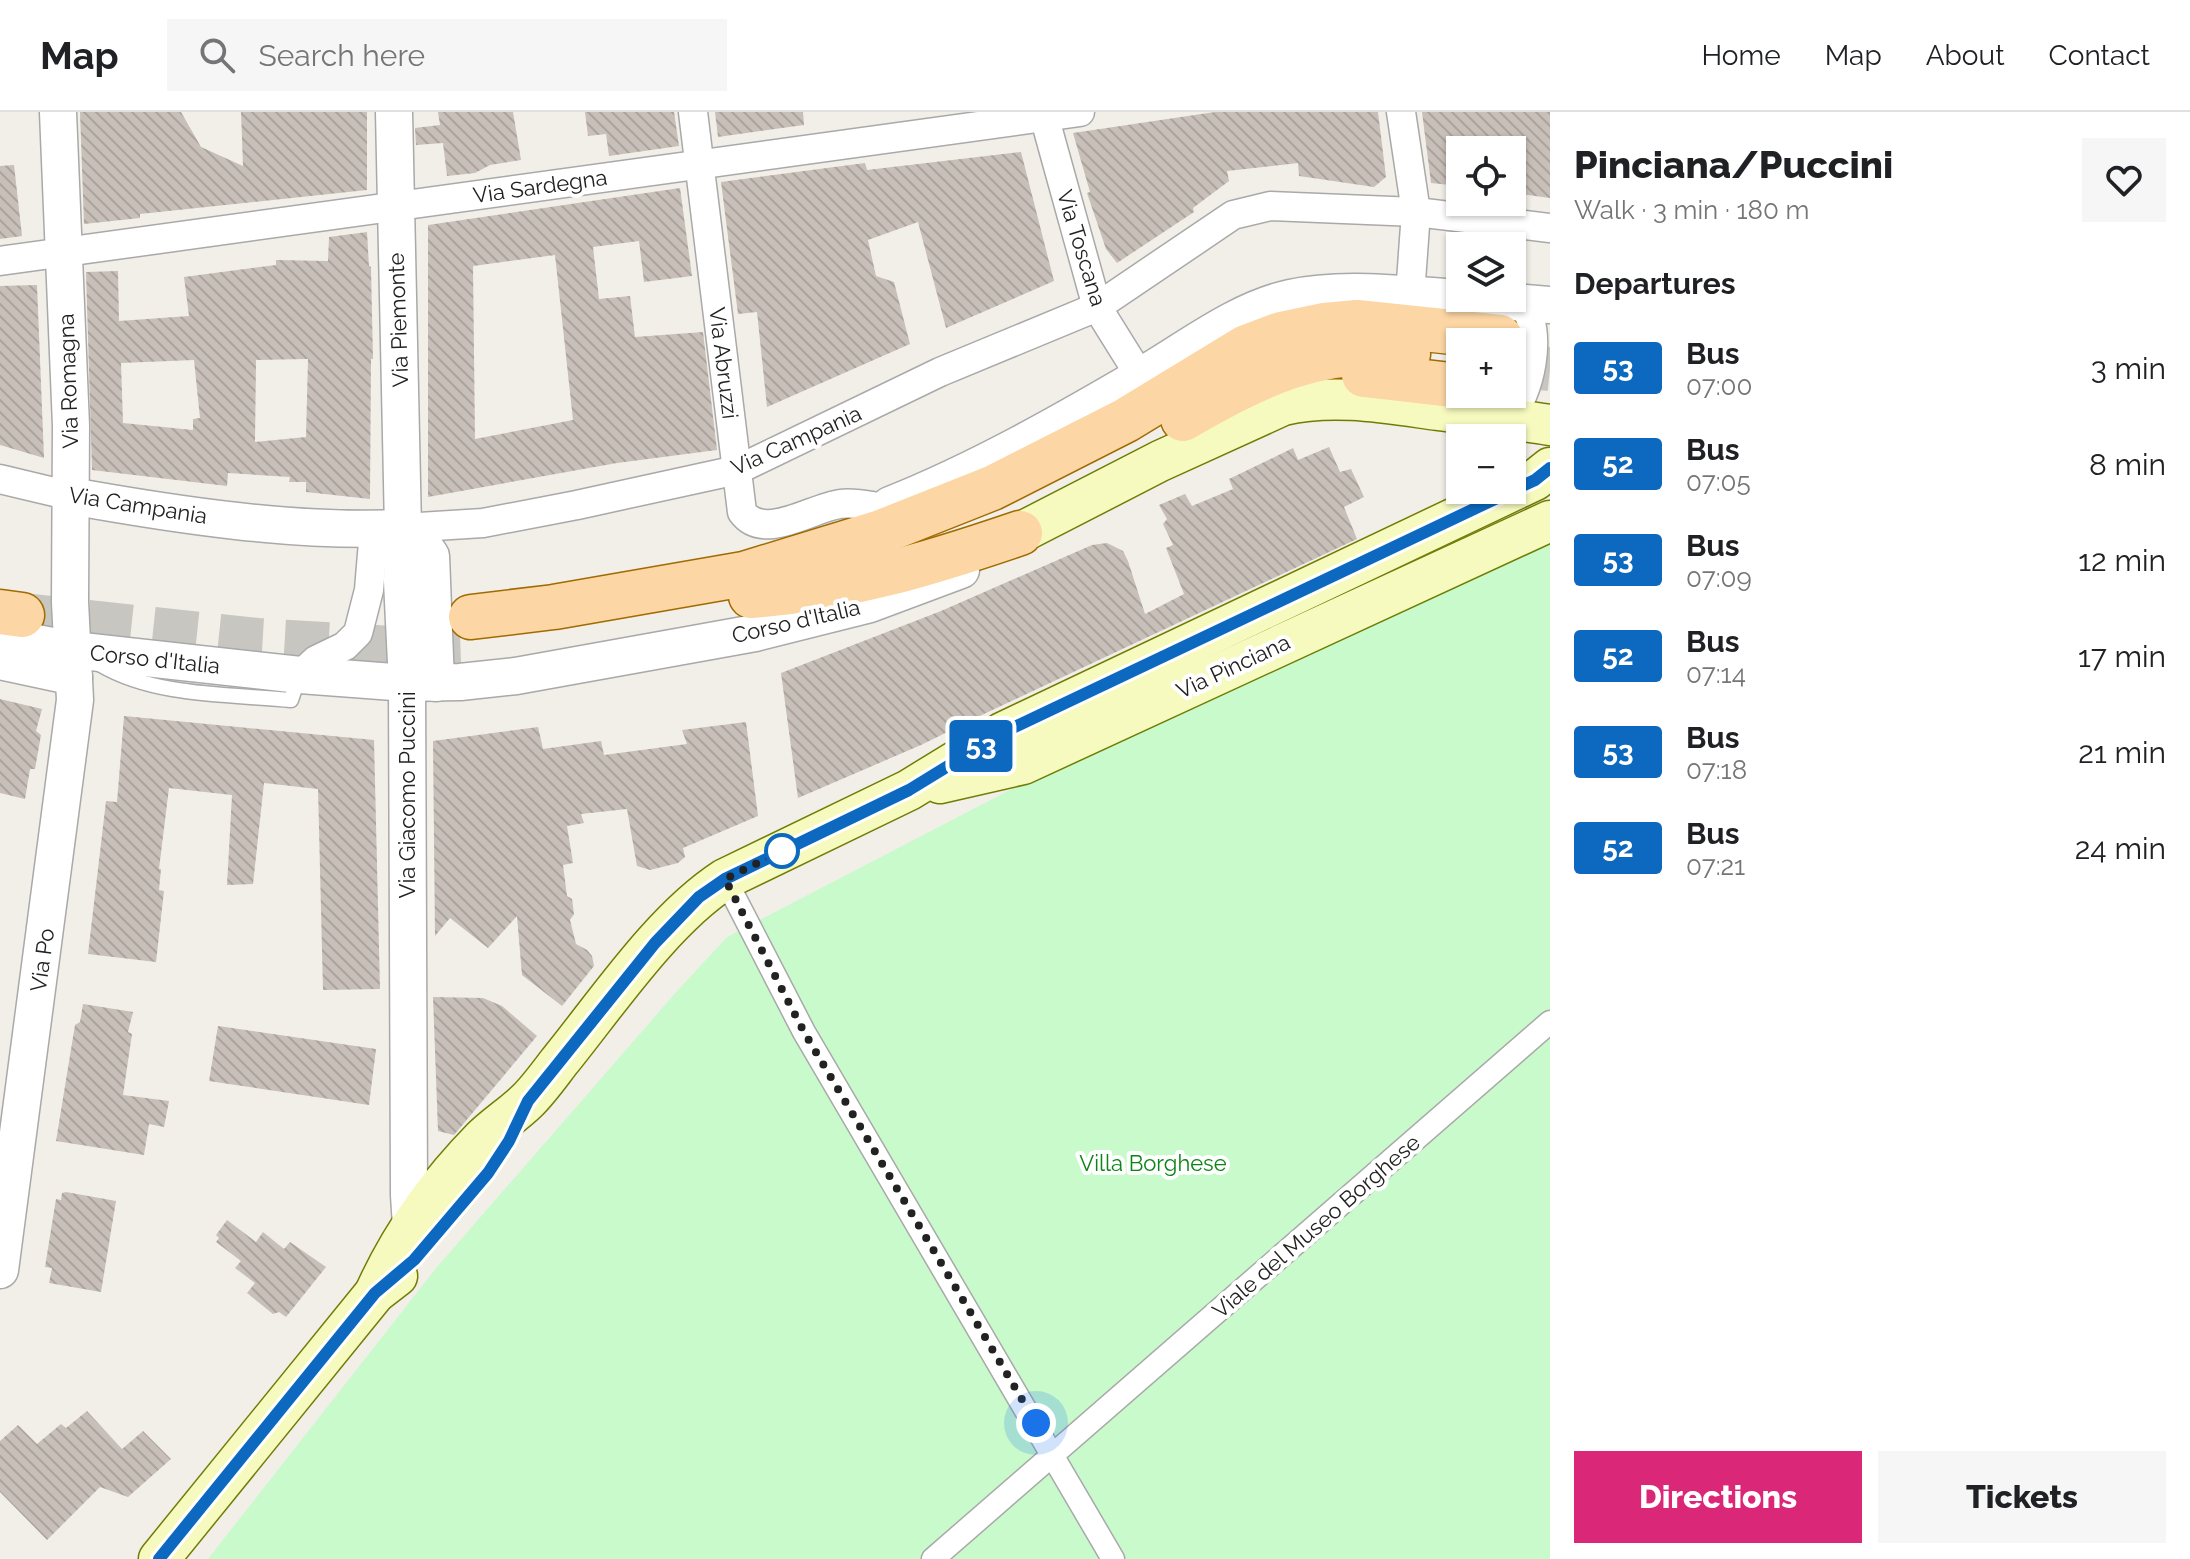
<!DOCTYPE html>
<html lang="en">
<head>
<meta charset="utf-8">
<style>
	body { margin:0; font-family:Raleway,sans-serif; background:#f6f6f6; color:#202124; height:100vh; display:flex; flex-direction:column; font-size:30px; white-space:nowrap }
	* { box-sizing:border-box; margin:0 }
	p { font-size:26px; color:#757577 }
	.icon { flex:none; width:44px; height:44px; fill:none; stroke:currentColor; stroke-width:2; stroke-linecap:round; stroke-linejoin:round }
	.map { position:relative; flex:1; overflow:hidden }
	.side { display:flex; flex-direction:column; background:#fff; width:640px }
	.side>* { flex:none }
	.badge { padding:0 16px; border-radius:6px; font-size:28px; line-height:52px }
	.tools { position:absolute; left:1446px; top:24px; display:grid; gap:16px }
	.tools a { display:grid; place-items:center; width:80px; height:80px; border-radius:0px; background:#fff; box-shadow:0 2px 6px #0004; font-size:40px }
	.you { position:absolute; width:40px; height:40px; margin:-20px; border:6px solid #fff; border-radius:50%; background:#1a73e8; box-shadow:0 0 0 12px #1a73e833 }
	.map>.badge { position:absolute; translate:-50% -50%; box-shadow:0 0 0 4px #fff }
	h2 { padding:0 24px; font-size:30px; line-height:72px }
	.round { display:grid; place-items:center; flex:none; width:84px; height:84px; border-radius:0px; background:#f6f6f6 }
	.overview { display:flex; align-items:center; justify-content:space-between; height:136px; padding:0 24px }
	h1 { font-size:38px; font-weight:800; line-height:60px }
	.primary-button { display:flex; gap:16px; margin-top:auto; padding:16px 24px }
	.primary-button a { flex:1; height:92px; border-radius:0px; background:#db2777; color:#fff; font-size:32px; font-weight:800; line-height:92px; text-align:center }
	.primary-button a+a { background:#f6f6f6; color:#202124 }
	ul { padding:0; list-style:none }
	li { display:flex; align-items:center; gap:24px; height:96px; padding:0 24px }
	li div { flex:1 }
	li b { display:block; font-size:30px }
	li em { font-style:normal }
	li .badge { min-width:88px; font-weight:700; text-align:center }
	header { display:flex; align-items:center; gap:48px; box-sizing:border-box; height:112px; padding:0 40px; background:#fff; border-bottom:2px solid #e0e0e0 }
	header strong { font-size:38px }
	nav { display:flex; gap:44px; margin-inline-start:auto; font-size:28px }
	.search { width:560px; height:72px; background:#f6f6f6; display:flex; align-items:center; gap:20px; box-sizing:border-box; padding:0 28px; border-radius:0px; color:#757577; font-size:30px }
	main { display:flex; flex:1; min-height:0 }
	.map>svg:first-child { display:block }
	.park { fill:#c8facc }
	.building { fill:url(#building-back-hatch); fill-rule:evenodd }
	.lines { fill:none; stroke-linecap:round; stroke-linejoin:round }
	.primary-tunnel { stroke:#c8c6c1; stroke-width:44; stroke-dasharray:44 22; stroke-linecap:butt }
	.service-casing { stroke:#a9a9a9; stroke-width:17 }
	.pedestrian-casing { stroke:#a9a9a9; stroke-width:25 }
	.minor-casing { stroke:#a9a9a9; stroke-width:31 }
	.tertiary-casing { stroke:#a9a9a9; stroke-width:39 }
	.secondary-casing { stroke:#707d05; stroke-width:43 }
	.primary-casing { stroke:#a06b00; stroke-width:47 }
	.service { stroke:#fff; stroke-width:14 }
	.pedestrian { stroke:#fff; stroke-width:22 }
	.minor { stroke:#fff; stroke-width:28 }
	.tertiary { stroke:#fff; stroke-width:36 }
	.secondary { stroke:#f7fabf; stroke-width:40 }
	.primary { stroke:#fcd6a4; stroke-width:44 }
	.line-casing { stroke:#fff; stroke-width:18 }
	.line { stroke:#0c69bf; stroke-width:12 }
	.walk { stroke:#222; stroke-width:8; stroke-dasharray:0 14.4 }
	.stop-dot { fill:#fff; stroke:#0c69bf; stroke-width:4 }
	.labels { text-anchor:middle; stroke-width:8; stroke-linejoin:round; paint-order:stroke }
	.street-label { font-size:22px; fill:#222; stroke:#fff }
	.park-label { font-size:22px; fill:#0c8416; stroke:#fff }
</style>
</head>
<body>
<header>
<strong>Map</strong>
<div class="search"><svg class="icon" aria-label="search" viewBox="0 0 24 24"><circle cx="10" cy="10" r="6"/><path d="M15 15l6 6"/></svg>Search here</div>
<nav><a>Home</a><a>Map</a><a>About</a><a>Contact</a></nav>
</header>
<main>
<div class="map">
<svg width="1550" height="1447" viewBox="0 0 1550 1447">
	<defs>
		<pattern id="building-back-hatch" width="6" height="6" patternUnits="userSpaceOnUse" patternTransform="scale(2)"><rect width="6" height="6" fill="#c7bfb8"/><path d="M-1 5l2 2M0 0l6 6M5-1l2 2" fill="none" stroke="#aba49e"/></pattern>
	</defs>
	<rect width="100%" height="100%" fill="#f2efe9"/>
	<path class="park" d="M 1550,417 L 1550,1447 L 208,1447 L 437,1155 L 678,878 L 727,825 L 1389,481 Z"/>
	<g class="building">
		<path d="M 80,0 L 181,0 L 201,35 L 243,54 L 241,0 L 367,0 L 367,78 L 140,102 L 140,106 L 84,112 Z"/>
		<path d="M 438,0 L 513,0 L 521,48 L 490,53 L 475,61 L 447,64 L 443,31 L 416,33 L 415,16 L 440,13 Z"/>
		<path d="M 585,0 L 674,0 L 679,34 L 609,44 L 606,22 L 588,24 Z"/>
		<path d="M 715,0 L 803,0 L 804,13 L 718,25 Z"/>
		<path d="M 1215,0 L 1378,0 L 1386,65 L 1374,75 L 1299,64 L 1298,51 L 1227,59 L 1229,69 L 1193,96 L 1194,100 L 1117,151 L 1106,137 L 1087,81 L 1090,80 L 1073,21 Z"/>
		<path d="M 1422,0 L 1550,0 L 1550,86 L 1512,81 L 1512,38 L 1460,38 L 1460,74 L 1431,71 Z"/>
		<path d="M 1021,40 L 1054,169 L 946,216 L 918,110 L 868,128 L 876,164 L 894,170 L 910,232 L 767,295 L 757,200 L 738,202 L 721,70 L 865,51 L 867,58 Z"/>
		<path d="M 14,53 L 22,124 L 0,127 L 0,54 Z"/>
		<path d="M 680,76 L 692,164 L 644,170 L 639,129 L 593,135 L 599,187 L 630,184 L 635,225 L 703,220 L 717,338 L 617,351 L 428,385 L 428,113 ZM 555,143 L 573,308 L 475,327 L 473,154 Z"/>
		<path d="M 367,120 L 369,154 L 371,155 L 373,247 L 371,247 L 370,387 L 306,380 L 306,370 L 289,370 L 290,365 L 228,361 L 227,374 L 92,358 L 86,160 L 118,159 L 119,209 L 189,204 L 184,165 L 276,153 L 276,148 L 328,149 L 329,125 ZM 308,247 L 306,325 L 255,330 L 256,248 ZM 194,248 L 200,306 L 193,307 L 193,318 L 123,311 L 121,251 Z"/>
		<path d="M 37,173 L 44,346 L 0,333 L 0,174 Z"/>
		<path d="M 1329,335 L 1340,360 L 1351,357 L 1364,385 L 1344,395 L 1357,427 L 986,601 L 921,633 L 798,686 L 781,561 L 941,499 L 1092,433 L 1107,431 L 1123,439 L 1128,449 L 1145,502 L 1184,482 L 1166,436 L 1173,433 L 1163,412 L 1167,407 L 1159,393 L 1185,382 L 1192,394 L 1233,377 L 1229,367 L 1293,336 L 1298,348 Z"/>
		<path d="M 0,587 L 42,597 L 36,619 L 41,623 L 35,657 L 30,657 L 25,687 L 0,681 Z"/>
		<path d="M 124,604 L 374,628 L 380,877 L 323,878 L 318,677 L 264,671 L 253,772 L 227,773 L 232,683 L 169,676 L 159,757 L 161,757 L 159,778 L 164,779 L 156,850 L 88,842 L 106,689 L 117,690 Z"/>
		<path d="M 746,610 L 758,704 L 683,736 L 685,745 L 678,751 L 650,758 L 637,754 L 627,697 L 581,702 L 584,711 L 567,714 L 573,751 L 563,753 L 567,784 L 572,787 L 574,802 L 570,808 L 576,832 L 587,838 L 592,844 L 594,854 L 562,894 L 522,863 L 517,804 L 488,836 L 450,806 L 435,824 L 433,629 L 538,615 L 543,637 L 601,629 L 604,643 L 687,632 L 682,618 Z"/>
		<path d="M 433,885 L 483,886 L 502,894 L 537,924 L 454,1023 L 438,1019 Z"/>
		<path d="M 83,892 L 133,900 L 128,920 L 132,922 L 123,983 L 169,989 L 164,1015 L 149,1012 L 144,1043 L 56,1029 L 75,913 L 80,910 Z"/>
		<path d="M 218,914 L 376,937 L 369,993 L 209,969 Z"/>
		<path d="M 66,1080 L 116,1089 L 101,1180 L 49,1171 L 52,1156 L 45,1155 L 56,1087 L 61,1088 L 62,1081 Z"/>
		<path d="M 227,1108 L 256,1130 L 263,1120 L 284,1137 L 290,1130 L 326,1155 L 286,1205 L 279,1200 L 273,1202 L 247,1181 L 255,1171 L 235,1156 L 241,1149 L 216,1130 L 219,1126 L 216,1123 Z"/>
		<path d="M 87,1299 L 122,1337 L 143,1319 L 171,1347 L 128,1385 L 100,1375 L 47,1428 L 0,1380 L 0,1329 L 18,1313 L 37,1332 L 61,1312 L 66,1316 Z"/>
	</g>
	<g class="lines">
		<g class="primary-tunnel">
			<path d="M 1512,253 L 1550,257"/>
			<path d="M 22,503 L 257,528 L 392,536 L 473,533"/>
		</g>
		<g class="service-casing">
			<path id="service" d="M 101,553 C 156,585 229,582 291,588 L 299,565"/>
		</g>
		<g class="pedestrian-casing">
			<g id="pedestrian">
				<path d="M 725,767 L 804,920 L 1113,1447"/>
				<path d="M 933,1447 L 1550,910"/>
			</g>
		</g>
		<g class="minor-casing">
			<g id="minor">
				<path d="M 693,0 L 742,400 C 764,430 811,396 840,392 C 855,390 870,394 884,396"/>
				<path d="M 1043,0 L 1097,195 L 1140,264"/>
				<path d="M 1401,0 L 1416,100 L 1410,183"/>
				<path d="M 0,149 L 1080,0"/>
				<path d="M 1508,307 C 1531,281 1543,221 1523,190"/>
				<path d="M 0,367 L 71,384"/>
				<path d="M 403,416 L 483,411 L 577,393 L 737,358 L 940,260 L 1097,195 L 1233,103 L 1270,94 L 1416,100 L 1550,116"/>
				<path d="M 300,563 L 316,548 L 345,534 L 358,521 L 369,478 L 374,418"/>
			</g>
		</g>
		<g class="tertiary-casing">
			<g id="tertiary">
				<path d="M 394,0 L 403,416 L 402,469 L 407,571 L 409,1083 L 412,1130"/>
				<path d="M 1462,186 L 1550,193"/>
				<path d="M 71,384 C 177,403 296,421 403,416"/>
				<path d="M 890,393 C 978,358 1062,310 1144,262 C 1190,235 1237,198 1290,186 C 1344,174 1405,183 1460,186"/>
				<path d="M 403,416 L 419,427 L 431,444 L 436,571"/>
				<path d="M 0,524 L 73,538 L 300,563 L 407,571 L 460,570 L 516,564 L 755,521 L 870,492 L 961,458"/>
				<path d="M 0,549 L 74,565"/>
				<path d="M 0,1158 L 75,588 L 70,490 L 71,314 L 58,0"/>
			</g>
		</g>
		<g class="secondary-casing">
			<g id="secondary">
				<path d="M 1020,421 L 1160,349 L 1283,293 C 1334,281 1387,291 1438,298 C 1476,303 1513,307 1550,313"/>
				<path d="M 940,671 L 1023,652 L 1550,409"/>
				<path d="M 375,1181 C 400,1125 438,1072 482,1027 C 496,1013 514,1002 528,988 C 539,977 549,963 559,950 C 607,891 662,808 725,767 L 909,678 L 1002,621 L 1535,368 L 1550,356"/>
				<path d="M 159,1447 L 375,1181 L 397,1164"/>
			</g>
		</g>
		<g class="primary-casing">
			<g id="primary">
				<path d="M 1364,263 L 1460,274"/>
				<path d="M 1183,307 C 1258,264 1318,233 1408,242"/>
				<path d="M 751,484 C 848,477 929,452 1020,421"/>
				<path d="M 0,500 L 22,503"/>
				<path d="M 471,505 L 554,495 L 744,462 L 881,420 L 992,376 L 1126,308 L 1246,235 L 1281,222 L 1324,213 L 1357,210 L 1500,225"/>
			</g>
		</g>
		<use href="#service" class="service"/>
		<use href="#pedestrian" class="pedestrian"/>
		<use href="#minor" class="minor"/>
		<use href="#tertiary" class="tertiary"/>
		<use href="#secondary" class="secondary"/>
		<use href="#primary" class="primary"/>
	</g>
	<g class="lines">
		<g class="line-casing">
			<path id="line" d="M 159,1447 L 375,1181 L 414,1148 L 488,1061 L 509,1029 L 528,989 L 655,831 L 699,785 L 725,767 L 909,678 L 1002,621 L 1535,368 L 1550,356"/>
		</g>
		<use href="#line" class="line"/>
		<path class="walk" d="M 782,739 L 725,767 L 804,920 L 1036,1311"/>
	</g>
	<circle class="stop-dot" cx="782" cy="739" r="16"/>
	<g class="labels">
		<g class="street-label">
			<text transform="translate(540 74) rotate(-8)" y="8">Via Sardegna</text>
			<text transform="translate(1082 136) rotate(73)" y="8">Via Toscana</text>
			<text transform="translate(398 208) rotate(-92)" y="8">Via Piemonte</text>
			<text transform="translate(724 251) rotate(83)" y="8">Via Abruzzi</text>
			<text transform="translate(68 269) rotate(-92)" y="8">Via Romagna</text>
			<text transform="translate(796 328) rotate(-24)" y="8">Via Campania</text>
			<text transform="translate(138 393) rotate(9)" y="8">Via Campania</text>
			<text transform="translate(796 509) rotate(-13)" y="8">Corso d'Italia</text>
			<text transform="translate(155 547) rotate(6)" y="8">Corso d'Italia</text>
			<text transform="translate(1233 554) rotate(-25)" y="8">Via Pinciana</text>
			<text transform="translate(407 683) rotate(-90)" y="8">Via Giacomo Puccini</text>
			<text transform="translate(42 848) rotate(-82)" y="8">Via Po</text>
			<text transform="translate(1316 1114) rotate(-41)" y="8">Viale del Museo Borghese</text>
		</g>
		<g class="park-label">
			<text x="1153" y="1059">Villa Borghese</text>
		</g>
	</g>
</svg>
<div class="tools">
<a><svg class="icon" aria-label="locate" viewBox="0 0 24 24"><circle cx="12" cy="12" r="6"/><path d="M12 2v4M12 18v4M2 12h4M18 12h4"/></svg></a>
<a><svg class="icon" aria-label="layers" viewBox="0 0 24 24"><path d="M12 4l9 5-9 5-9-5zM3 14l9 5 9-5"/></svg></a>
<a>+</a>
<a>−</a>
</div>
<div class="you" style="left:1036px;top:1311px"></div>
<b class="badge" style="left:981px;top:634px;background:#0c69bf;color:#fff">53</b>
</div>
<section class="side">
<div class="overview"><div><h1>Pinciana/Puccini</h1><p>Walk · 3 min · 180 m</p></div><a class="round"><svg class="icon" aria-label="heart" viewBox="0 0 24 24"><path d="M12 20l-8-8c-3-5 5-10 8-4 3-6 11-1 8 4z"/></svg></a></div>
<h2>Departures</h2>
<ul>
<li><span class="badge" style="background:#0c69bf;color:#fff">53</span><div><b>Bus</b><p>07:00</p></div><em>3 min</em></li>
<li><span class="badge" style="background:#0c69bf;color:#fff">52</span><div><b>Bus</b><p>07:05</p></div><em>8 min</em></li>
<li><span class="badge" style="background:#0c69bf;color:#fff">53</span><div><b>Bus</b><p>07:09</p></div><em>12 min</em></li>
<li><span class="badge" style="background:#0c69bf;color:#fff">52</span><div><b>Bus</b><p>07:14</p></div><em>17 min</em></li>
<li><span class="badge" style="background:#0c69bf;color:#fff">53</span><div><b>Bus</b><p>07:18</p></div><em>21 min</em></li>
<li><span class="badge" style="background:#0c69bf;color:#fff">52</span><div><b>Bus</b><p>07:21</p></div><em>24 min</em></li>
</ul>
<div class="primary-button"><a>Directions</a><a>Tickets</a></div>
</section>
</main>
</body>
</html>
